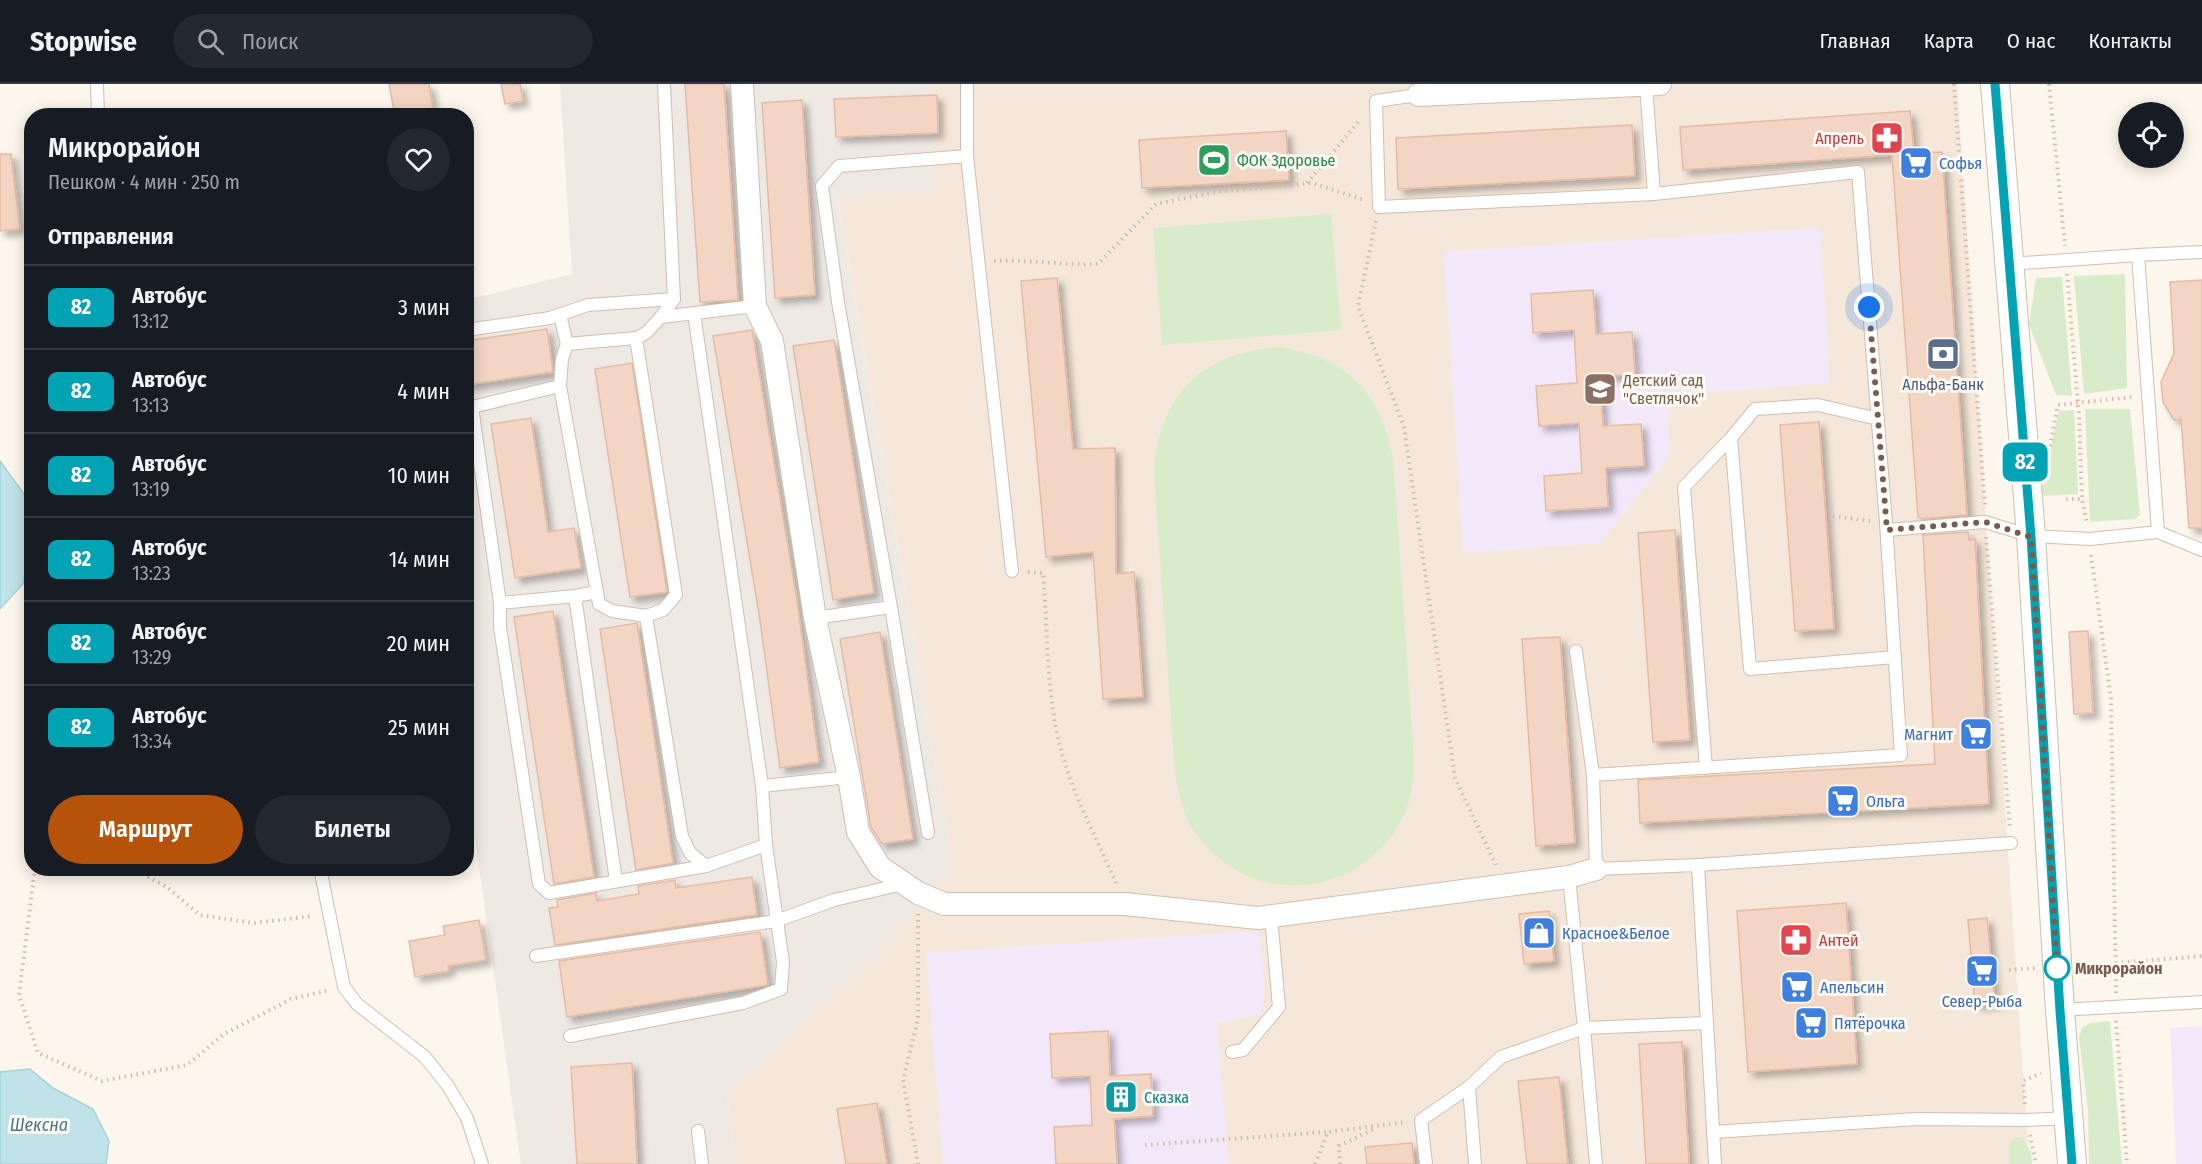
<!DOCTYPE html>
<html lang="ru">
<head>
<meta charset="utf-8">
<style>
	body { margin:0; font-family:"Fira Sans Condensed",sans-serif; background:#242831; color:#f1f3f6; height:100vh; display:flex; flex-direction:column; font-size:22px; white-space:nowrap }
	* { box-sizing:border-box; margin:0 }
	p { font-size:20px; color:#9ea1a6 }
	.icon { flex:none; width:33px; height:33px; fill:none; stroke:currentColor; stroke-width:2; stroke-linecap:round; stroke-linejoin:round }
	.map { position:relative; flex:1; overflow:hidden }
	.sheet { position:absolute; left:24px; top:24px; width:450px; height:768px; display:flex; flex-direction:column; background:#171b24; border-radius:24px; box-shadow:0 3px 15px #0003 }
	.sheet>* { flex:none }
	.badge { padding:0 12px; border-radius:9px; font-size:21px; line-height:39px }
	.controls { position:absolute; left:2118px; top:18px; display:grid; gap:12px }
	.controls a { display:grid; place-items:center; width:66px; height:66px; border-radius:50%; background:#171b24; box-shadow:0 3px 15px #0003; font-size:30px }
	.you { position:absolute; width:30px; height:30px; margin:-15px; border:4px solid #fff; border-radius:50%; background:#1a73e8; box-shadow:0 0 0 9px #1a73e833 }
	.map>.badge { position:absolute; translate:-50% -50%; box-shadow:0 0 0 3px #fff }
	h2 { padding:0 24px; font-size:22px; line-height:54px }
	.round { display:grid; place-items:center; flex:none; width:63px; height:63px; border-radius:32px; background:#242831 }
	.headline { display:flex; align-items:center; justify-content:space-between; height:102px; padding:0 24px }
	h1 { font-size:28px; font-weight:600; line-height:45px }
	.action { display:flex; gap:12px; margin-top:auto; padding:12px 24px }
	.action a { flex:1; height:69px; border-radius:36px; background:#b45309; color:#fff; font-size:24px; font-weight:600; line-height:69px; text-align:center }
	.action a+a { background:#242831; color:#f1f3f6 }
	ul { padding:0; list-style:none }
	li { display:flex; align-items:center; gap:18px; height:84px; padding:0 24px; border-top:2px solid #363941 }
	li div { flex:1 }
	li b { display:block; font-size:22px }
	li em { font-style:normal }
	li .badge { min-width:66px; font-weight:700; text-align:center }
	header { display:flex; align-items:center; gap:36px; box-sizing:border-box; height:84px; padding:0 30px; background:#171b24; border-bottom:2px solid #363941 }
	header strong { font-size:28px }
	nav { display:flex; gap:33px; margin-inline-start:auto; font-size:21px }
	.search { width:420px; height:54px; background:#242831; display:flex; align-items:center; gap:15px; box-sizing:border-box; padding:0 21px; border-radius:33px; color:#9ea1a6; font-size:22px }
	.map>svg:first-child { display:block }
	.residential { fill:#f5e8da }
	.industrial { fill:#efe9e4 }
	.education { fill:#f3e8fa }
	.green { fill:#d8ecc9 }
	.water { fill:#bfe3e8; stroke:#a5d3da; stroke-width:1.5 }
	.building { fill:#f3d5c3; stroke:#e6bba3; stroke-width:1.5; filter:url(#shadow) }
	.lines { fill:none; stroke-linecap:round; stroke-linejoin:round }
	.service-casing { stroke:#d1beb0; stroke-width:14 }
	.minor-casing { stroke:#d1beb0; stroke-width:24 }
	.tertiary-casing { stroke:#d1beb0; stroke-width:30 }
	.path { stroke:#d9b8a5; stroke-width:4; stroke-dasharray:1.5 4.5; stroke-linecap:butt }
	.service { stroke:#fff; stroke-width:12 }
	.minor { stroke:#fff; stroke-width:22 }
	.tertiary { stroke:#fff; stroke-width:28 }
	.line-casing { stroke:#fff; stroke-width:14 }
	.line { stroke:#00a3b4; stroke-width:9 }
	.walk { stroke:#7a5c4d; stroke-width:6; stroke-dasharray:0 10.8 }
	.stop-dot { fill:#fff; stroke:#00a3b4; stroke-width:3 }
	.labels { text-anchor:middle; stroke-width:6; stroke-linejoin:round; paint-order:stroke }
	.health-label { font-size:16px; fill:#be3a42; stroke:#fffaf3; text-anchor:end }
	.leisure-label { font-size:16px; fill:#27864d; stroke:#fffaf3; text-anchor:start }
	.shop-label { font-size:16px; fill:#366cbe; stroke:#fffaf3; text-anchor:start }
	.education-label { font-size:16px; fill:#785e54; stroke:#fffaf3; text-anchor:start }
	.service-label { font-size:16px; fill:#4e5e75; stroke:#fffaf3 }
	.stop-label { font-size:16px; font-weight:bold; fill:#7a5c4d; stroke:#fffaf3; text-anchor:start }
	.culture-label { font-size:16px; fill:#0d838f; stroke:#fffaf3; text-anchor:start }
	.water-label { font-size:18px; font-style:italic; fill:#437c86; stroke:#fffaf3 }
</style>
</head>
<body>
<header>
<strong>Stopwise</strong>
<div class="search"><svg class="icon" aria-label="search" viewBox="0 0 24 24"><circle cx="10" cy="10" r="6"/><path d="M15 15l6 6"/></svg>Поиск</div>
<nav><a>Главная</a><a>Карта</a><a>О нас</a><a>Контакты</a></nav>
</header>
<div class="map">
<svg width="2202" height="1080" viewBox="0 0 2202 1080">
	<defs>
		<filter id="shadow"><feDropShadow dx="5.5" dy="5.5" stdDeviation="3" flood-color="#0004"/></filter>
	</defs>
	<rect width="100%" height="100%" fill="#fdf6ec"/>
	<path class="residential" d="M 932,0 L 1957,0 L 2029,1080 L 735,1080 L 727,1009 L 881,866 L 953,783 L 837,111 L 935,107 Z"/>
	<path class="industrial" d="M 560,0 L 932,0 L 936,107 L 837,112 L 953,783 L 881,866 L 727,1009 L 735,1080 L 521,1080 L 466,692 L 466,216 L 572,190 Z"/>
	<g class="education">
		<path d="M 1820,144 L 1830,299 L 1667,311 L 1670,372 L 1600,459 L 1463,469 L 1444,168 Z"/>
		<path d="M 1259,847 L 1265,906 L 1260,930 L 1217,939 L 1228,1080 L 943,1080 L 926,869 Z"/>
		<path d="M 2202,942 L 2202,1080 L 2176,1080 L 2170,944 Z"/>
	</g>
	<g class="green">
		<path d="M 1331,130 L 1341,246 L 1162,261 L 1153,144 Z"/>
		<path d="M 2125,190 L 2127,304 L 2084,310 L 2074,192 Z"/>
		<path d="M 2062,193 L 2072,312 L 2056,311 L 2029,241 L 2036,194 Z"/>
		<path d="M 1281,263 C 1348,275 1381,308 1393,375 L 1414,676 C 1413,695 1412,715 1403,733 C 1360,818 1247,825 1194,747 C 1182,730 1179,710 1175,691 L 1154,390 C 1159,311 1201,268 1281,263 Z"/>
		<path d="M 2085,325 L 2130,325 L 2140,431 L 2135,435 L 2090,438 Z"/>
		<path d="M 2074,326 L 2078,410 L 2040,412 L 2059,327 Z"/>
		<path d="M 2110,937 L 2122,1080 L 2089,1080 L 2088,1026 L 2079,954 L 2082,944 L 2090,939 Z"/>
		<path d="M 2015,1053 L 2021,1053 L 2031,1068 L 2032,1080 L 2009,1080 L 2009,1060 Z"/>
	</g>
	<g class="water">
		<path d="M 0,377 L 24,410 L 31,454 L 23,500 L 0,525 Z"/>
		<path d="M 30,985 L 53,1004 L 93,1025 L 109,1057 L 106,1080 L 0,1080 L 0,988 Z"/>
	</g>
	<g class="building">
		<path d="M 389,0 L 429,0 L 434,32 L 395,32 Z"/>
		<path d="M 501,0 L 520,0 L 523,17 L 505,20 Z"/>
		<path d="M 685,0 L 724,0 L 738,216 L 700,218 Z"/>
		<path d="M 937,11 L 938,49 L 836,53 L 834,15 Z"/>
		<path d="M 802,16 L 815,211 L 775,214 L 762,19 Z"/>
		<path d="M 1910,27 L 1914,69 L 1942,68 L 1967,431 L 1922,435 L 1918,433 L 1892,71 L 1683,86 L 1680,43 Z"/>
		<path d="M 1632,41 L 1635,92 L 1398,105 L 1396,54 Z"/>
		<path d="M 1286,47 L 1289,96 L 1142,104 L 1139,56 Z"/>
		<path d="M 0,70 L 11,70 L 20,145 L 0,147 Z"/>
		<path d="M 1057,194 L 1073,365 L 1115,364 L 1116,490 L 1134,488 L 1143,613 L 1103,615 L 1093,468 L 1046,473 L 1021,197 Z"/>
		<path d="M 2202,196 L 2202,444 L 2189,444 L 2181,335 L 2174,336 L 2163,318 L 2161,298 L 2174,269 L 2170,198 Z"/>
		<path d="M 1593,206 L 1596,250 L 1632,248 L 1635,290 L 1600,293 L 1603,342 L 1641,340 L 1644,382 L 1606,384 L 1608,423 L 1546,427 L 1544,392 L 1582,389 L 1579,339 L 1539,342 L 1536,302 L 1577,299 L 1574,246 L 1533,249 L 1531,210 Z"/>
		<path d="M 547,245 L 553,288 L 466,301 L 466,257 Z"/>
		<path d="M 752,246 L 797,517 L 819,678 L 780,684 L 760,536 L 713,252 Z"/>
		<path d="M 834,256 L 874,509 L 833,516 L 793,262 Z"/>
		<path d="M 632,279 L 667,508 L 630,513 L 595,285 Z"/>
		<path d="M 531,334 L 548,448 L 574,444 L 581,484 L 515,494 L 491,340 Z"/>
		<path d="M 1819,338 L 1834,545 L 1795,547 L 1780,341 Z"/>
		<path d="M 1675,446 L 1690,656 L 1653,658 L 1638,449 Z"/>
		<path d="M 1968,448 L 1969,456 L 1975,455 L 1989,720 L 1640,739 L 1638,696 L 1935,680 L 1923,451 Z"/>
		<path d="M 553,527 L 594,793 L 554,800 L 514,533 Z"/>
		<path d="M 637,539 L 673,779 L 636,786 L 600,545 Z"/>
		<path d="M 2088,547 L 2093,629 L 2074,630 L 2069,548 Z"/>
		<path d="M 880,548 L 913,755 L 882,760 L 871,743 L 840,555 Z"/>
		<path d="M 1560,553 L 1575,759 L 1536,762 L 1522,555 Z"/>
		<path d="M 752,793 L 757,831 L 555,861 L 549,824 L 558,823 L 557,816 L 596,809 L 597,817 L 639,810 L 638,802 L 675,796 L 676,804 Z"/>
		<path d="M 1846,819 L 1857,980 L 1748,988 L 1737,827 Z"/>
		<path d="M 1549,827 L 1554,877 L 1524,880 L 1519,830 Z"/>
		<path d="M 1987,834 L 1995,919 L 1975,920 L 1968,836 Z"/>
		<path d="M 479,836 L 486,876 L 448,882 L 449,887 L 415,893 L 409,857 L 445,851 L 443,842 Z"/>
		<path d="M 760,848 L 768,901 L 567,933 L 559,877 Z"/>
		<path d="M 1108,947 L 1110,992 L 1151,990 L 1153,1032 L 1114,1035 L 1117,1080 L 1056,1080 L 1054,1043 L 1092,1041 L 1090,992 L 1052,994 L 1050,950 Z"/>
		<path d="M 1682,958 L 1689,1080 L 1646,1080 L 1639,960 Z"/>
		<path d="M 632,979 L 637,1080 L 577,1080 L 571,983 Z"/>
		<path d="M 1559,993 L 1568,1080 L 1527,1080 L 1518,997 Z"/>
		<path d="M 877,1019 L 887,1080 L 846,1080 L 837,1025 Z"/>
		<path d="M 1412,1059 L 1414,1080 L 1367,1080 L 1365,1063 Z"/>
	</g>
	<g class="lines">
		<g class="service-casing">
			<g id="service">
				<path d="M 97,0 L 98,32"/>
				<path d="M 664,0 L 674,215 L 661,233 L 755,222"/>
				<path d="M 967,0 L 967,72 L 1012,487"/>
				<path d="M 1646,1 L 1654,110"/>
				<path d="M 1418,6 L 1418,11 L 1376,17 L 1379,123 L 1654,110 L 1858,88 L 1886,439 L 1901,671 L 1593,691 L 1596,785 L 1698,781 L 2011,759"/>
				<path d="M 2138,171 L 2202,168"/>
				<path d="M 694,229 L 762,702 L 849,693"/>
				<path d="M 560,231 L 567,260 L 636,254"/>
				<path d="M 466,246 L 550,234 L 588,221 L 674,215"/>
				<path d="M 567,260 L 562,275 L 560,302 L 472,323 L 500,519 L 500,543 L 539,800 L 549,809 L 706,782"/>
				<path d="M 560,302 L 597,508"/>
				<path d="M 1878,335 L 1818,321 L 1755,325 L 1731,354 L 1750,585 L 1895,573"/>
				<path d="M 1887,446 L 1985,438 L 2031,452 L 2090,455 L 2158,448 L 2138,171 L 2009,180"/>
				<path d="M 2158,448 L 2202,466"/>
				<path d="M 575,512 L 597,508 L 599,520 L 612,527 L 646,532"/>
				<path d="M 500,519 L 575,512 L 616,797"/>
				<path d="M 891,523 L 928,749"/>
				<path d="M 815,534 L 891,523 L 838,218 L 822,102 L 839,82 L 967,72"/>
				<path d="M 1576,567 L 1593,691"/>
				<path d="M 1706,684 L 1684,403 L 1731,354"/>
				<path d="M 762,702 L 766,761"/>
				<path d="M 1698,781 L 1715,1080"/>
				<path d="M 320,784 L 344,903 L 357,920 L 425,973 L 448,1002 L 467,1034 L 482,1080"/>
				<path d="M 536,872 L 776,837 L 834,816 L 903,800"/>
				<path d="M 2060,926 L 2202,918"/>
				<path d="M 570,952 L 743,919 L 781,905 L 783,878 L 766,761 L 706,782 L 690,769 L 682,752 L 646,532 L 663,526 L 676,511 L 636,254 L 646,249 L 661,233"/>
				<path d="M 1232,968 L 1243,966 L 1279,923 L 1271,832"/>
				<path d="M 1469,1003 L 1475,1080"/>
				<path d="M 698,1047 L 702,1080"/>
				<path d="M 1713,1048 L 1917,1035 L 2026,1036 L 2069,1034"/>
				<path d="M 1426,1080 L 1421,1036 L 1469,1003 L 1501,973 L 1584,944 L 1569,793"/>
				<path d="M 1596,1080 L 1584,944 L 1706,939"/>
			</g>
		</g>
		<g class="minor-casing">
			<g id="minor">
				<path d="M 742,0 L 755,222 L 772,257 L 815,534 L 849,693 L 858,748 L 880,783 L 918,809 L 944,820 L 1125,820 L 1258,834 L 1569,793 L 1596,785"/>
				<path d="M 1418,11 L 1660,0"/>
			</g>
		</g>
		<g class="tertiary-casing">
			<path id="tertiary" d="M 1995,0 L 2031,452 L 2060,926 L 2072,1080"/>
		</g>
		<g class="path">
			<path d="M 1954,0 L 1985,422"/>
			<path d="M 2049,0 L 2065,162"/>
			<path d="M 1307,99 L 1360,36"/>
			<path d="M 1376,137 L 1358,222 L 1404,343 L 1455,694 L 1496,781"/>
			<path d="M 994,177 C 1029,175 1063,182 1098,180 L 1156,120 L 1216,108 L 1312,99 L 1364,116"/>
			<path d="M 2067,190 L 2079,332 L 2082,415 L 2087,440"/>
			<path d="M 2050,362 L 2058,321 L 2132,313"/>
			<path d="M 2066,415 L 2082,415"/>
			<path d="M 1833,432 L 1871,437"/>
			<path d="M 1986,453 L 2010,745"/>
			<path d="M 2091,471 L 2111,615 L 2116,909"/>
			<path d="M 1028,488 L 1043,489 C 1048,544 1046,604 1059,658 C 1071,707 1096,753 1116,799"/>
			<path d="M 35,784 L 19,911 L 38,969 L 102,997 L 187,981 L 224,950 L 291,915 L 330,906"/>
			<path d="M 132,784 L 167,803 L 200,831 L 254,839 L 313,832"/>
			<path d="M 918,830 L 918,935 L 903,996 L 918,1080"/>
			<path d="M 2116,879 L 2202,872"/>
			<path d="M 2009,886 L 2035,884"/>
			<path d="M 2116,937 L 2127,1080"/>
			<path d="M 2025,1020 L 2023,997 L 2041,989"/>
			<path d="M 2030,1051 L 2036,1080"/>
			<path d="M 1145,1061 L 1328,1048"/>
			<path d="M 1315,1080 L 1328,1048 L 1407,1038"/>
			<path d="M 1340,1080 L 1339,1062 L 1374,1045"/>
		</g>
		<use href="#service" class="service"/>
		<use href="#minor" class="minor"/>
		<use href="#tertiary" class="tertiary"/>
	</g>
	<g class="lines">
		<g class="line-casing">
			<path id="line" d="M 1995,0 L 2031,453 L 2060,927 L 2072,1080"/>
		</g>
		<use href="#line" class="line"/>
		<path class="walk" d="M 1869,223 L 1887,446 L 1985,438 L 2031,453 L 2057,884"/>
	</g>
	<defs>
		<g id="pharmacy-square" transform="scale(1.725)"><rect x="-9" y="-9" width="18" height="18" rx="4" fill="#e0444e" stroke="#fffaf3"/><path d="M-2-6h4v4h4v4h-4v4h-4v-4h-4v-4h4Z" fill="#fff"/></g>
		<g id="stadium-square" transform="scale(1.725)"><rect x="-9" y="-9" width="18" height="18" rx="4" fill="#2e9e5b" stroke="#fffaf3"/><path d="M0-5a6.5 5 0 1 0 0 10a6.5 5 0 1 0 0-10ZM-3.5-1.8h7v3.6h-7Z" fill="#fff"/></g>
		<g id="supermarket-square" transform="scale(1.725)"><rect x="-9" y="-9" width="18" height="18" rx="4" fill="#3f7fe0" stroke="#fffaf3"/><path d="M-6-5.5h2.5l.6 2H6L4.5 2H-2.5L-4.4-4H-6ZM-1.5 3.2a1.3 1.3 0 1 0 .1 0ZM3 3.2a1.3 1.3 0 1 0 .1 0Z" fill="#fff"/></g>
		<g id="bank-square" transform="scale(1.725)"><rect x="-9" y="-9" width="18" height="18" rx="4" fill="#5c6f8a" stroke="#fffaf3"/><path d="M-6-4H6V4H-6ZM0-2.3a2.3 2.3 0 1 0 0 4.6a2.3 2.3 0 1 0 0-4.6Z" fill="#fff"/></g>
		<g id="school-square" transform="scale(1.725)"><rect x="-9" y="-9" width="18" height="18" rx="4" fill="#8d6e63" stroke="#fffaf3"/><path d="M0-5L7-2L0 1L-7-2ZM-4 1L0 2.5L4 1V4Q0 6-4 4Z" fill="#fff"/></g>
		<g id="shop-square" transform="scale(1.725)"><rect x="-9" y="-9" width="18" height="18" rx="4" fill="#3f7fe0" stroke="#fffaf3"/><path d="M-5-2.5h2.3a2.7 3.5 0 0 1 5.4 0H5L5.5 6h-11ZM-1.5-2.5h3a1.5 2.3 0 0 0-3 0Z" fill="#fff"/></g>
		<g id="building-square" transform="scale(1.725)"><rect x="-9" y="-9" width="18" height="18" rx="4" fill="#0f9aa8" stroke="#fffaf3"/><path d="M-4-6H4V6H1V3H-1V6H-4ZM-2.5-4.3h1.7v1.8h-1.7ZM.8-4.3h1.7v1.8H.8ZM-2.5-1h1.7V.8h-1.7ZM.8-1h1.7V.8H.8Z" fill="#fff"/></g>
	</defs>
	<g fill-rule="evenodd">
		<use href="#pharmacy-square" x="1887" y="54"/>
		<use href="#stadium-square" x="1214" y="76"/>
		<use href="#supermarket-square" x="1916" y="79"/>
		<use href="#bank-square" x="1943" y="270"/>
		<use href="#school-square" x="1600" y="305"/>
		<use href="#supermarket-square" x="1976" y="650"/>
		<use href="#supermarket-square" x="1843" y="717"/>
		<use href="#shop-square" x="1539" y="849"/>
		<use href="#pharmacy-square" x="1796" y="856"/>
		<use href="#supermarket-square" x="1982" y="887"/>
		<use href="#supermarket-square" x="1797" y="903"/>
		<use href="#supermarket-square" x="1811" y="939"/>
		<use href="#building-square" x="1121" y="1013"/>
	</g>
	<circle class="stop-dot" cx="2057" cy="884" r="12"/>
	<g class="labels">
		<g class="health-label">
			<text x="1864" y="60">Апрель</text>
			<text x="1819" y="862" text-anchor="start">Антей</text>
		</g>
		<g class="leisure-label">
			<text x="1237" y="82">ФОК Здоровье</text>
		</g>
		<g class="shop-label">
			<text x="1939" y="85">Софья</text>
			<text x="1953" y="656" text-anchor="end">Магнит</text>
			<text x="1866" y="723">Ольга</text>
			<text x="1562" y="855">Красное&amp;Белое</text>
			<text x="1820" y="909">Апельсин</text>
			<text x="1982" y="923" text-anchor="middle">Север-Рыба</text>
			<text x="1834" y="945">Пятёрочка</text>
		</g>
		<g class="education-label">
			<text x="1623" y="302">Детский сад<tspan x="1623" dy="18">"Светлячок"</tspan></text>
		</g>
		<g class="service-label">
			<text x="1943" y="306">Альфа-Банк</text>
		</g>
		<g class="stop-label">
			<text x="2075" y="890">Микрорайон</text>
		</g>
		<g class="culture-label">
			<text x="1144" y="1019">Сказка</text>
		</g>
		<g class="water-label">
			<text x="39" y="1047">Шексна</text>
		</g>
	</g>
</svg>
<div class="controls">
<a><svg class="icon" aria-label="locate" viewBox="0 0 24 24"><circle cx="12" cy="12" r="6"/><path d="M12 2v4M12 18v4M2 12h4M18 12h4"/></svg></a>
</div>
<div class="you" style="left:1869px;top:223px"></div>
<b class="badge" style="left:2025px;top:378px;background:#00a3b4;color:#fff">82</b>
<section class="sheet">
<div class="headline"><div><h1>Микрорайон</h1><p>Пешком · 4 мин · 250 m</p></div><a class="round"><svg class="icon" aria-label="heart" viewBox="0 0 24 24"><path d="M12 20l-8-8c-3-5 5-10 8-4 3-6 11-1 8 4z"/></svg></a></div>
<h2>Отправления</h2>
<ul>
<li><span class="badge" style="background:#00a3b4;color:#fff">82</span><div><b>Автобус</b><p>13:12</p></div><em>3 мин</em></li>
<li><span class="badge" style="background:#00a3b4;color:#fff">82</span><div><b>Автобус</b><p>13:13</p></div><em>4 мин</em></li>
<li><span class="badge" style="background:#00a3b4;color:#fff">82</span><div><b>Автобус</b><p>13:19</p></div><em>10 мин</em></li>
<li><span class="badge" style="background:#00a3b4;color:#fff">82</span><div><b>Автобус</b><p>13:23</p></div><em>14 мин</em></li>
<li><span class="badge" style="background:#00a3b4;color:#fff">82</span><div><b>Автобус</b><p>13:29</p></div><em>20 мин</em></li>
<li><span class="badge" style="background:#00a3b4;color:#fff">82</span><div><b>Автобус</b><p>13:34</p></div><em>25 мин</em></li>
</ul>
<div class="action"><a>Маршрут</a><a>Билеты</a></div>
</section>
</div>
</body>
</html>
